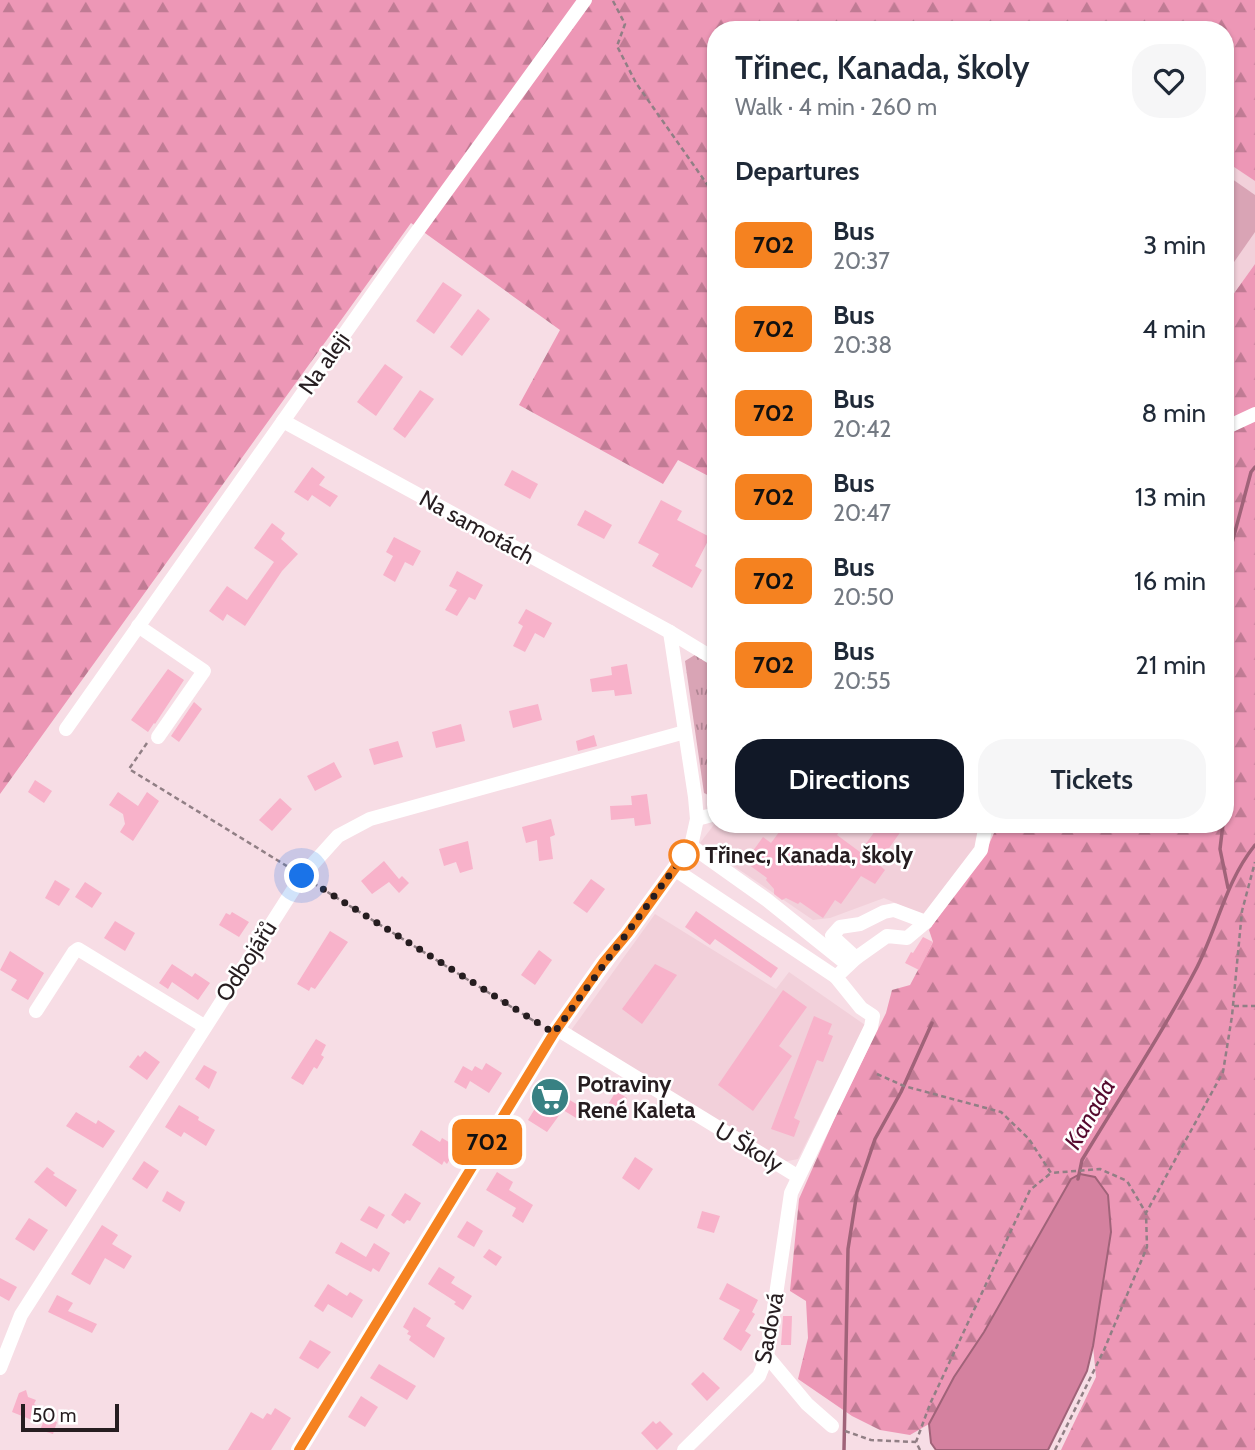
<!DOCTYPE html>
<html lang="en">
<head>
<meta charset="utf-8">
<style>
	body { margin:0; font-family:Cabin,sans-serif; background:#f6f6f7; color:#1f2937; height:100vh; display:flex; flex-direction:column; font-size:26px; white-space:nowrap }
	* { box-sizing:border-box; margin:0 }
	p { font-size:23px; color:#747a83 }
	.icon { flex:none; width:38px; height:38px; fill:none; stroke:currentColor; stroke-width:2; stroke-linecap:round; stroke-linejoin:round }
	.map { position:relative; flex:1; overflow:hidden }
	.side { position:absolute; left:707px; top:21px; width:527px; height:812px; display:flex; flex-direction:column; background:#fff; border-radius:28px; box-shadow:0 2px 5px #0004 }
	.side>* { flex:none }
	.badge { padding:0 14px; border-radius:10px; font-size:24px; line-height:46px }
	.scale { position:absolute; left:21px; bottom:18px; width:98px; box-sizing:border-box; padding-left:7px; border:4px solid #261d20; border-top:0; font-size:19px; line-height:24px; white-space:nowrap; color:#261d20; -webkit-text-stroke:5px #fff; paint-order:stroke }
	.you { position:absolute; width:35px; height:35px; margin:-18px; border:5px solid #fff; border-radius:50%; background:#1a73e8; box-shadow:0 0 0 10px #1a73e833 }
	.map>.badge { position:absolute; translate:-50% -50%; box-shadow:0 0 0 4px #fff }
	h2 { padding:0 28px; font-size:26px; line-height:63px }
	.round { display:grid; place-items:center; flex:none; width:74px; height:74px; border-radius:28px; background:#f6f6f7 }
	.headline { display:flex; align-items:center; justify-content:space-between; height:119px; padding:0 28px }
	h1 { font-size:33px; font-weight:600; line-height:52px }
	.action { display:flex; gap:14px; margin-top:auto; padding:14px 28px }
	.action a { flex:1; height:80px; border-radius:28px; background:#111827; color:#fff; font-size:28px; font-weight:600; line-height:80px; text-align:center }
	.action a+a { background:#f6f6f7; color:#1f2937 }
	ul { padding:0; list-style:none }
	li { display:flex; align-items:center; gap:21px; height:84px; padding:0 28px }
	li div { flex:1 }
	li b { display:block; font-size:26px }
	li em { font-style:normal }
	li .badge { min-width:77px; font-weight:700; text-align:center }
	.map>svg:first-child { display:block }
	.built { fill:#f2d0da }
	.grass { fill:url(#grass-tufts) }
	.forest { fill:url(#forest-firs) }
	.green { fill:#d9a4b5 }
	.water { fill:#d4819f; stroke:#a06379; stroke-width:2 }
	.lines { fill:none; stroke-linecap:round; stroke-linejoin:round }
	.stream { stroke:#a06379; stroke-width:3.5 }
	.building { fill:#f8b2ca }
	.path { stroke:#917f85; stroke-width:2.5; stroke-dasharray:5 3.5; stroke-linecap:butt }
	.minor { stroke:#fff; stroke-width:14 }
	.line-casing { stroke:#fff; stroke-width:16 }
	.line { stroke:#f58220; stroke-width:10 }
	.walk { stroke:#261d20; stroke-width:7; stroke-dasharray:0 12.6 }
	.stop-dot { fill:#fff; stroke:#f58220; stroke-width:3.5 }
	.labels { text-anchor:middle; stroke-width:5; stroke-linejoin:round; paint-order:stroke }
	.street-label { font-size:23px; fill:#261d20; stroke:#fff }
	.stop-label { font-size:23px; font-weight:bold; fill:#261d20; stroke:#fff; text-anchor:start }
	.poi-label { font-size:23px; font-weight:bold; fill:#261d20; stroke:#fff; text-anchor:start }
	.water-label { font-size:24px; font-style:italic; fill:#560a2f; stroke:#fff }
</style>
</head>
<body>
<div class="map">
<svg width="1255" height="1450" viewBox="0 0 1255 1450">
	<defs>
		<pattern id="grass-tufts" width="24" height="20" patternUnits="userSpaceOnUse" patternTransform="scale(1.75)"><rect width="24" height="20" fill="#d9a4b5"/><path d="M3 7l-1-3M5 7V3M7 7l1-3M15 17l-1-3M17 17v-4M19 17l1-3" fill="none" stroke="#b08593"/></pattern>
		<pattern id="forest-firs" width="22" height="20" patternUnits="userSpaceOnUse" patternTransform="scale(1.75)"><rect width="22" height="20" fill="#ed97b6"/><path d="M5 1l3.5 6h-7zM16 11l3.5 6h-7z" fill="#c07b94"/></pattern>
	</defs>
	<rect width="100%" height="100%" fill="#f7dde5"/>
	<g class="built">
		<path d="M 1225,161 L 1255,181 L 1255,264 L 1225,306 Z"/>
		<path d="M 716,822 L 716,824 L 978,824 L 976,849 L 925,916 L 884,898 L 830,918 L 813,920 L 700,843 Z"/>
		<path d="M 655,914 L 776,989 L 789,972 L 865,1025 L 798,1159 L 783,1162 L 573,1035 L 572,1029 Z"/>
	</g>
	<path class="grass" d="M 698,653 L 716,664 L 715,798 L 704,793 L 685,661 Z"/>
	<g class="forest">
		<path d="M 0,0 L 1255,0 L 1255,181 L 1225,161 L 1225,30 L 716,30 L 716,480 L 678,460 L 663,484 L 519,405 L 560,330 L 411,223 L 0,794 Z"/>
		<path d="M 1255,264 L 1255,1450 L 1061,1450 L 1096,1377 L 1093,1346 L 1111,1232 L 1013,1283 L 984,1332 L 954,1377 L 929,1424 L 910,1435 L 880,1430 L 852,1416 L 798,1379 L 808,1338 L 806,1301 L 790,1291 L 799,1199 L 840,1106 L 886,1013 L 892,990 L 910,985 L 933,942 L 929,930 L 986,851 L 998,824 L 1225,824 L 1225,306 Z"/>
	</g>
	<path class="green" d="M 1225,174 L 1255,195 L 1255,232 L 1225,275 Z"/>
	<path class="water" d="M 1080,1174 L 1095,1177 L 1108,1195 L 1111,1232 L 1093,1346 L 1087,1371 L 1048,1450 L 936,1450 L 931,1443 L 929,1424 L 954,1377 L 984,1332 L 1071,1179 Z"/>
	<g class="lines">
		<g class="stream">
			<path d="M 1225,569 L 1251,472 L 1255,467"/>
			<path d="M 1225,785 L 1225,805"/>
			<path d="M 1223,824 L 1220,849 L 1228,888"/>
			<path d="M 1078,1179 L 1082,1160 C 1119,1098 1161,1036 1195,971 C 1217,930 1225,882 1255,845"/>
			<path d="M 844,1450 L 848,1249 L 857,1192 L 875,1139 L 901,1092 L 932,1023"/>
		</g>
	</g>
	<g class="building">
		<path d="M 443,282 L 462,295 L 434,334 L 416,321 Z"/>
		<path d="M 478,309 L 490,319 L 462,356 L 450,347 Z"/>
		<path d="M 385,364 L 403,377 L 376,416 L 357,402 Z"/>
		<path d="M 420,390 L 434,399 L 405,438 L 393,429 Z"/>
		<path d="M 312,467 L 325,477 L 319,485 L 338,496 L 330,507 L 312,495 L 308,501 L 294,492 Z"/>
		<path d="M 512,470 L 538,484 L 530,499 L 504,485 Z"/>
		<path d="M 661,500 L 682,511 L 677,520 L 710,537 L 695,566 L 702,570 L 692,588 L 652,566 L 659,554 L 638,543 Z"/>
		<path d="M 585,510 L 612,525 L 604,539 L 577,525 Z"/>
		<path d="M 272,523 L 285,533 L 281,539 L 298,554 L 282,571 L 245,626 L 227,614 L 223,621 L 209,611 L 227,586 L 247,600 L 274,562 L 254,548 Z"/>
		<path d="M 394,537 L 421,551 L 413,566 L 405,562 L 395,582 L 383,575 L 393,556 L 386,552 Z"/>
		<path d="M 457,571 L 483,585 L 475,600 L 469,597 L 457,616 L 445,610 L 457,590 L 449,586 Z"/>
		<path d="M 526,609 L 552,623 L 544,638 L 535,633 L 525,652 L 513,646 L 523,626 L 518,623 Z"/>
		<path d="M 627,664 L 632,694 L 615,696 L 614,690 L 592,692 L 590,679 L 612,675 L 611,667 Z"/>
		<path d="M 168,669 L 184,680 L 155,724 L 154,723 L 148,732 L 131,720 Z"/>
		<path d="M 194,702 L 202,709 L 179,742 L 171,736 Z"/>
		<path d="M 538,704 L 542,720 L 513,728 L 509,711 Z"/>
		<path d="M 461,724 L 465,741 L 436,748 L 432,732 Z"/>
		<path d="M 594,735 L 597,746 L 578,751 L 576,741 Z"/>
		<path d="M 398,741 L 403,757 L 374,765 L 369,749 Z"/>
		<path d="M 334,762 L 342,777 L 315,791 L 307,776 Z"/>
		<path d="M 35,780 L 52,791 L 44,803 L 28,792 Z"/>
		<path d="M 118,792 L 138,806 L 147,792 L 159,801 L 133,841 L 120,832 L 125,824 L 123,814 L 109,805 Z"/>
		<path d="M 647,794 L 651,824 L 635,826 L 634,818 L 611,820 L 610,806 L 632,805 L 631,796 Z"/>
		<path d="M 280,798 L 292,809 L 272,831 L 259,820 Z"/>
		<path d="M 551,819 L 555,835 L 550,837 L 553,859 L 539,861 L 537,840 L 526,843 L 522,827 Z"/>
		<path d="M 785,824 L 844,824 L 837,835 L 860,852 L 880,824 L 906,824 L 878,864 L 885,870 L 875,884 L 861,876 L 841,904 L 835,900 L 823,918 L 800,902 L 798,904 L 786,898 L 782,900 L 774,894 L 774,889 L 766,880 L 767,878 L 745,862 L 763,837 L 771,843 Z"/>
		<path d="M 468,841 L 473,869 L 460,873 L 456,862 L 444,866 L 439,849 Z"/>
		<path d="M 384,861 L 399,879 L 402,876 L 409,883 L 399,893 L 389,882 L 372,894 L 361,881 Z"/>
		<path d="M 591,879 L 605,889 L 587,913 L 573,903 Z"/>
		<path d="M 55,880 L 70,889 L 59,906 L 45,898 Z"/>
		<path d="M 85,882 L 102,893 L 92,908 L 75,897 Z"/>
		<path d="M 696,911 L 778,968 L 771,978 L 715,939 L 710,945 L 685,927 Z"/>
		<path d="M 232,912 L 249,922 L 239,937 L 219,925 L 226,913 L 230,915 Z"/>
		<path d="M 115,921 L 135,933 L 125,951 L 104,938 Z"/>
		<path d="M 330,931 L 348,942 L 315,989 L 311,987 L 309,991 L 297,984 Z"/>
		<path d="M 923,937 L 933,942 L 919,970 L 905,963 L 911,952 L 913,953 Z"/>
		<path d="M 539,950 L 552,960 L 535,985 L 521,975 Z"/>
		<path d="M 10,951 L 44,973 L 28,1000 L 11,990 L 17,980 L 0,970 Z"/>
		<path d="M 172,964 L 192,977 L 195,973 L 210,983 L 198,1000 L 172,982 L 168,989 L 159,983 Z"/>
		<path d="M 655,964 L 677,975 L 642,1024 L 622,1009 Z"/>
		<path d="M 783,990 L 807,1007 L 779,1046 L 792,1056 L 753,1111 L 718,1085 Z"/>
		<path d="M 814,1016 L 832,1024 L 828,1034 L 833,1036 L 823,1062 L 817,1060 L 794,1118 L 800,1121 L 794,1137 L 771,1129 Z"/>
		<path d="M 316,1039 L 326,1045 L 321,1055 L 324,1057 L 317,1069 L 314,1067 L 303,1085 L 291,1078 Z"/>
		<path d="M 145,1051 L 160,1062 L 147,1080 L 129,1067 L 138,1055 L 140,1057 Z"/>
		<path d="M 486,1063 L 502,1073 L 489,1093 L 470,1081 L 466,1089 L 454,1082 L 463,1066 L 472,1071 L 475,1066 L 482,1070 Z"/>
		<path d="M 204,1065 L 217,1072 L 209,1089 L 195,1079 Z"/>
		<path d="M 548,1087 L 578,1105 L 582,1099 L 591,1104 L 581,1121 L 563,1110 L 547,1132 L 528,1120 Z"/>
		<path d="M 616,1091 L 627,1098 L 617,1115 L 606,1108 Z"/>
		<path d="M 179,1105 L 199,1117 L 198,1120 L 215,1130 L 206,1146 L 184,1132 L 181,1137 L 165,1127 Z"/>
		<path d="M 76,1112 L 96,1124 L 98,1120 L 115,1131 L 103,1148 L 66,1126 Z"/>
		<path d="M 421,1130 L 440,1142 L 442,1138 L 457,1147 L 447,1164 L 444,1161 L 442,1165 L 412,1145 Z"/>
		<path d="M 635,1157 L 653,1169 L 639,1190 L 622,1178 Z"/>
		<path d="M 144,1161 L 159,1171 L 147,1189 L 132,1179 Z"/>
		<path d="M 47,1167 L 55,1173 L 53,1175 L 77,1190 L 66,1207 L 34,1182 Z"/>
		<path d="M 497,1172 L 513,1182 L 509,1190 L 533,1205 L 523,1223 L 512,1216 L 516,1208 L 486,1190 Z"/>
		<path d="M 167,1191 L 185,1202 L 180,1212 L 162,1201 Z"/>
		<path d="M 405,1193 L 421,1203 L 410,1221 L 407,1220 L 404,1224 L 391,1215 Z"/>
		<path d="M 369,1206 L 385,1215 L 377,1229 L 360,1220 Z"/>
		<path d="M 702,1211 L 720,1216 L 714,1233 L 697,1228 Z"/>
		<path d="M 29,1218 L 48,1230 L 34,1251 L 15,1239 Z"/>
		<path d="M 467,1221 L 483,1231 L 474,1247 L 457,1237 Z"/>
		<path d="M 102,1225 L 118,1235 L 112,1244 L 132,1256 L 124,1269 L 105,1258 L 90,1285 L 71,1274 Z"/>
		<path d="M 341,1242 L 366,1257 L 374,1243 L 390,1253 L 379,1272 L 373,1268 L 371,1272 L 335,1253 Z"/>
		<path d="M 489,1249 L 502,1257 L 496,1266 L 483,1257 Z"/>
		<path d="M 439,1267 L 455,1277 L 451,1283 L 472,1296 L 463,1310 L 454,1304 L 456,1302 L 428,1284 Z"/>
		<path d="M 0,1278 L 17,1287 L 9,1301 L 0,1296 Z"/>
		<path d="M 727,1283 L 758,1300 L 752,1312 L 755,1314 L 745,1331 L 751,1335 L 741,1351 L 723,1339 L 740,1310 L 719,1299 Z"/>
		<path d="M 328,1284 L 347,1296 L 350,1292 L 363,1300 L 352,1318 L 328,1304 L 323,1312 L 314,1306 Z"/>
		<path d="M 57,1295 L 73,1303 L 68,1311 L 97,1324 L 92,1333 L 48,1312 Z"/>
		<path d="M 414,1307 L 431,1318 L 426,1326 L 445,1338 L 434,1358 L 409,1340 L 411,1336 L 407,1334 L 409,1331 L 403,1327 Z"/>
		<path d="M 783,1316 L 792,1316 L 791,1345 L 781,1345 Z"/>
		<path d="M 310,1340 L 331,1352 L 318,1369 L 299,1358 Z"/>
		<path d="M 379,1364 L 416,1386 L 407,1400 L 370,1378 Z"/>
		<path d="M 703,1372 L 720,1388 L 707,1401 L 691,1384 Z"/>
		<path d="M 26,1390 L 28,1397 L 36,1400 L 34,1404 L 38,1406 L 32,1420 L 12,1412 L 19,1393 Z"/>
		<path d="M 361,1396 L 378,1407 L 365,1427 L 348,1417 Z"/>
		<path d="M 275,1408 L 291,1418 L 271,1450 L 228,1450 L 251,1412 L 263,1419 L 267,1413 L 271,1415 Z"/>
		<path d="M 45,1418 L 57,1422 L 53,1434 L 40,1430 Z"/>
		<path d="M 653,1421 L 656,1424 L 660,1421 L 673,1434 L 657,1450 L 641,1433 Z"/>
	</g>
	<g class="lines">
		<g class="path">
			<path d="M 613,1 L 625,24 L 617,46 L 636,83 L 716,197"/>
			<path d="M 147,743 L 129,769 L 290,868"/>
			<path d="M 313,883 L 542,1026"/>
			<path d="M 1234,1006 L 1255,1006"/>
			<path d="M 877,1074 L 904,1086 L 1001,1112 L 1029,1139 L 1051,1173 L 1100,1169 L 1127,1181 L 1146,1213"/>
			<path d="M 845,1431 L 871,1440 L 916,1442"/>
			<path d="M 920,1450 L 916,1442 L 930,1404 L 1030,1190 L 1051,1173"/>
			<path d="M 1055,1450 L 1104,1350 L 1147,1247 L 1146,1213 L 1223,1072 L 1232,1016 L 1242,911 L 1255,862"/>
		</g>
		<g class="minor">
			<path d="M 283,421 L 670,632 L 716,660"/>
			<path d="M 1225,428 L 1255,414"/>
			<path d="M 138,626 L 204,671 L 158,737"/>
			<path d="M 66,729 L 403,251 L 585,0"/>
			<path d="M 697,819 L 712,815 L 716,810"/>
			<path d="M 691,846 L 767,900 L 848,965"/>
			<path d="M 674,869 L 836,977"/>
			<path d="M 856,958 L 832,936 L 840,927 L 860,924 L 884,912 L 894,910 L 926,922"/>
			<path d="M 36,1011 L 74,952 L 78,949 L 204,1026"/>
			<path d="M 557,1029 L 797,1176"/>
			<path d="M 767,1356 L 807,1404 L 832,1426"/>
			<path d="M 0,1368 L 21,1315 L 302,876 L 338,836 L 370,819 L 685,732"/>
			<path d="M 299,1450 L 554,1033 L 691,846 L 697,819 L 695,797 L 670,632"/>
			<path d="M 684,1450 L 759,1376 L 767,1356 L 791,1193 L 871,1027 L 873,1016 L 861,1008 L 836,977 L 856,958 L 887,936 L 907,938 L 926,922 L 981,850 L 986,824"/>
		</g>
	</g>
	<g class="lines">
		<g class="line-casing">
			<path id="line" d="M 299,1450 L 554,1033 L 603,963 L 628,933 L 691,846"/>
		</g>
		<use href="#line" class="line"/>
		<path class="walk" d="M 302,876 L 554,1033 L 684,855"/>
	</g>
	<defs>
		<g id="supermarket-disc" transform="scale(2.0125)"><circle r="9.5" fill="#388183" stroke="#fff"/><path d="M-6-5.5h2.5l.6 2H6L4.5 2H-2.5L-4.4-4H-6ZM-1.5 3.2a1.3 1.3 0 1 0 .1 0ZM3 3.2a1.3 1.3 0 1 0 .1 0Z" fill="#fff"/></g>
	</defs>
	<g fill-rule="evenodd">
		<use href="#supermarket-disc" x="550" y="1097"/>
	</g>
	<circle class="stop-dot" cx="684" cy="855" r="14"/>
	<g class="labels">
		<g class="street-label">
			<text transform="translate(324 363) rotate(-55)" y="8">Na aleji</text>
			<text transform="translate(477 527) rotate(29)" y="8">Na samotách</text>
			<text transform="translate(246 961) rotate(-57)" y="8">Odbojářů</text>
			<text transform="translate(749 1147) rotate(31)" y="8">U Školy</text>
			<text transform="translate(769 1328) rotate(-79)" y="8">Sadová</text>
		</g>
		<g class="stop-label">
			<text x="705" y="863">Třinec, Kanada, školy</text>
		</g>
		<g class="poi-label">
			<text x="577" y="1092">Potraviny<tspan x="577" dy="26">René Kaleta</tspan></text>
		</g>
		<g class="water-label">
			<text transform="translate(1090 1114) rotate(-60)" y="8">Kanada</text>
		</g>
	</g>
</svg>
<div class="scale">50 m</div>
<div class="you" style="left:302px;top:876px"></div>
<b class="badge" style="left:487px;top:1142px;background:#f58220;color:#111">702</b>
<section class="side">
<div class="headline"><div><h1>Třinec, Kanada, školy</h1><p>Walk · 4 min · 260 m</p></div><a class="round"><svg class="icon" aria-label="heart" viewBox="0 0 24 24"><path d="M12 20l-8-8c-3-5 5-10 8-4 3-6 11-1 8 4z"/></svg></a></div>
<h2>Departures</h2>
<ul>
<li><span class="badge" style="background:#f58220;color:#111">702</span><div><b>Bus</b><p>20:37</p></div><em>3 min</em></li>
<li><span class="badge" style="background:#f58220;color:#111">702</span><div><b>Bus</b><p>20:38</p></div><em>4 min</em></li>
<li><span class="badge" style="background:#f58220;color:#111">702</span><div><b>Bus</b><p>20:42</p></div><em>8 min</em></li>
<li><span class="badge" style="background:#f58220;color:#111">702</span><div><b>Bus</b><p>20:47</p></div><em>13 min</em></li>
<li><span class="badge" style="background:#f58220;color:#111">702</span><div><b>Bus</b><p>20:50</p></div><em>16 min</em></li>
<li><span class="badge" style="background:#f58220;color:#111">702</span><div><b>Bus</b><p>20:55</p></div><em>21 min</em></li>
</ul>
<div class="action"><a>Directions</a><a>Tickets</a></div>
</section>
</div>
</body>
</html>
